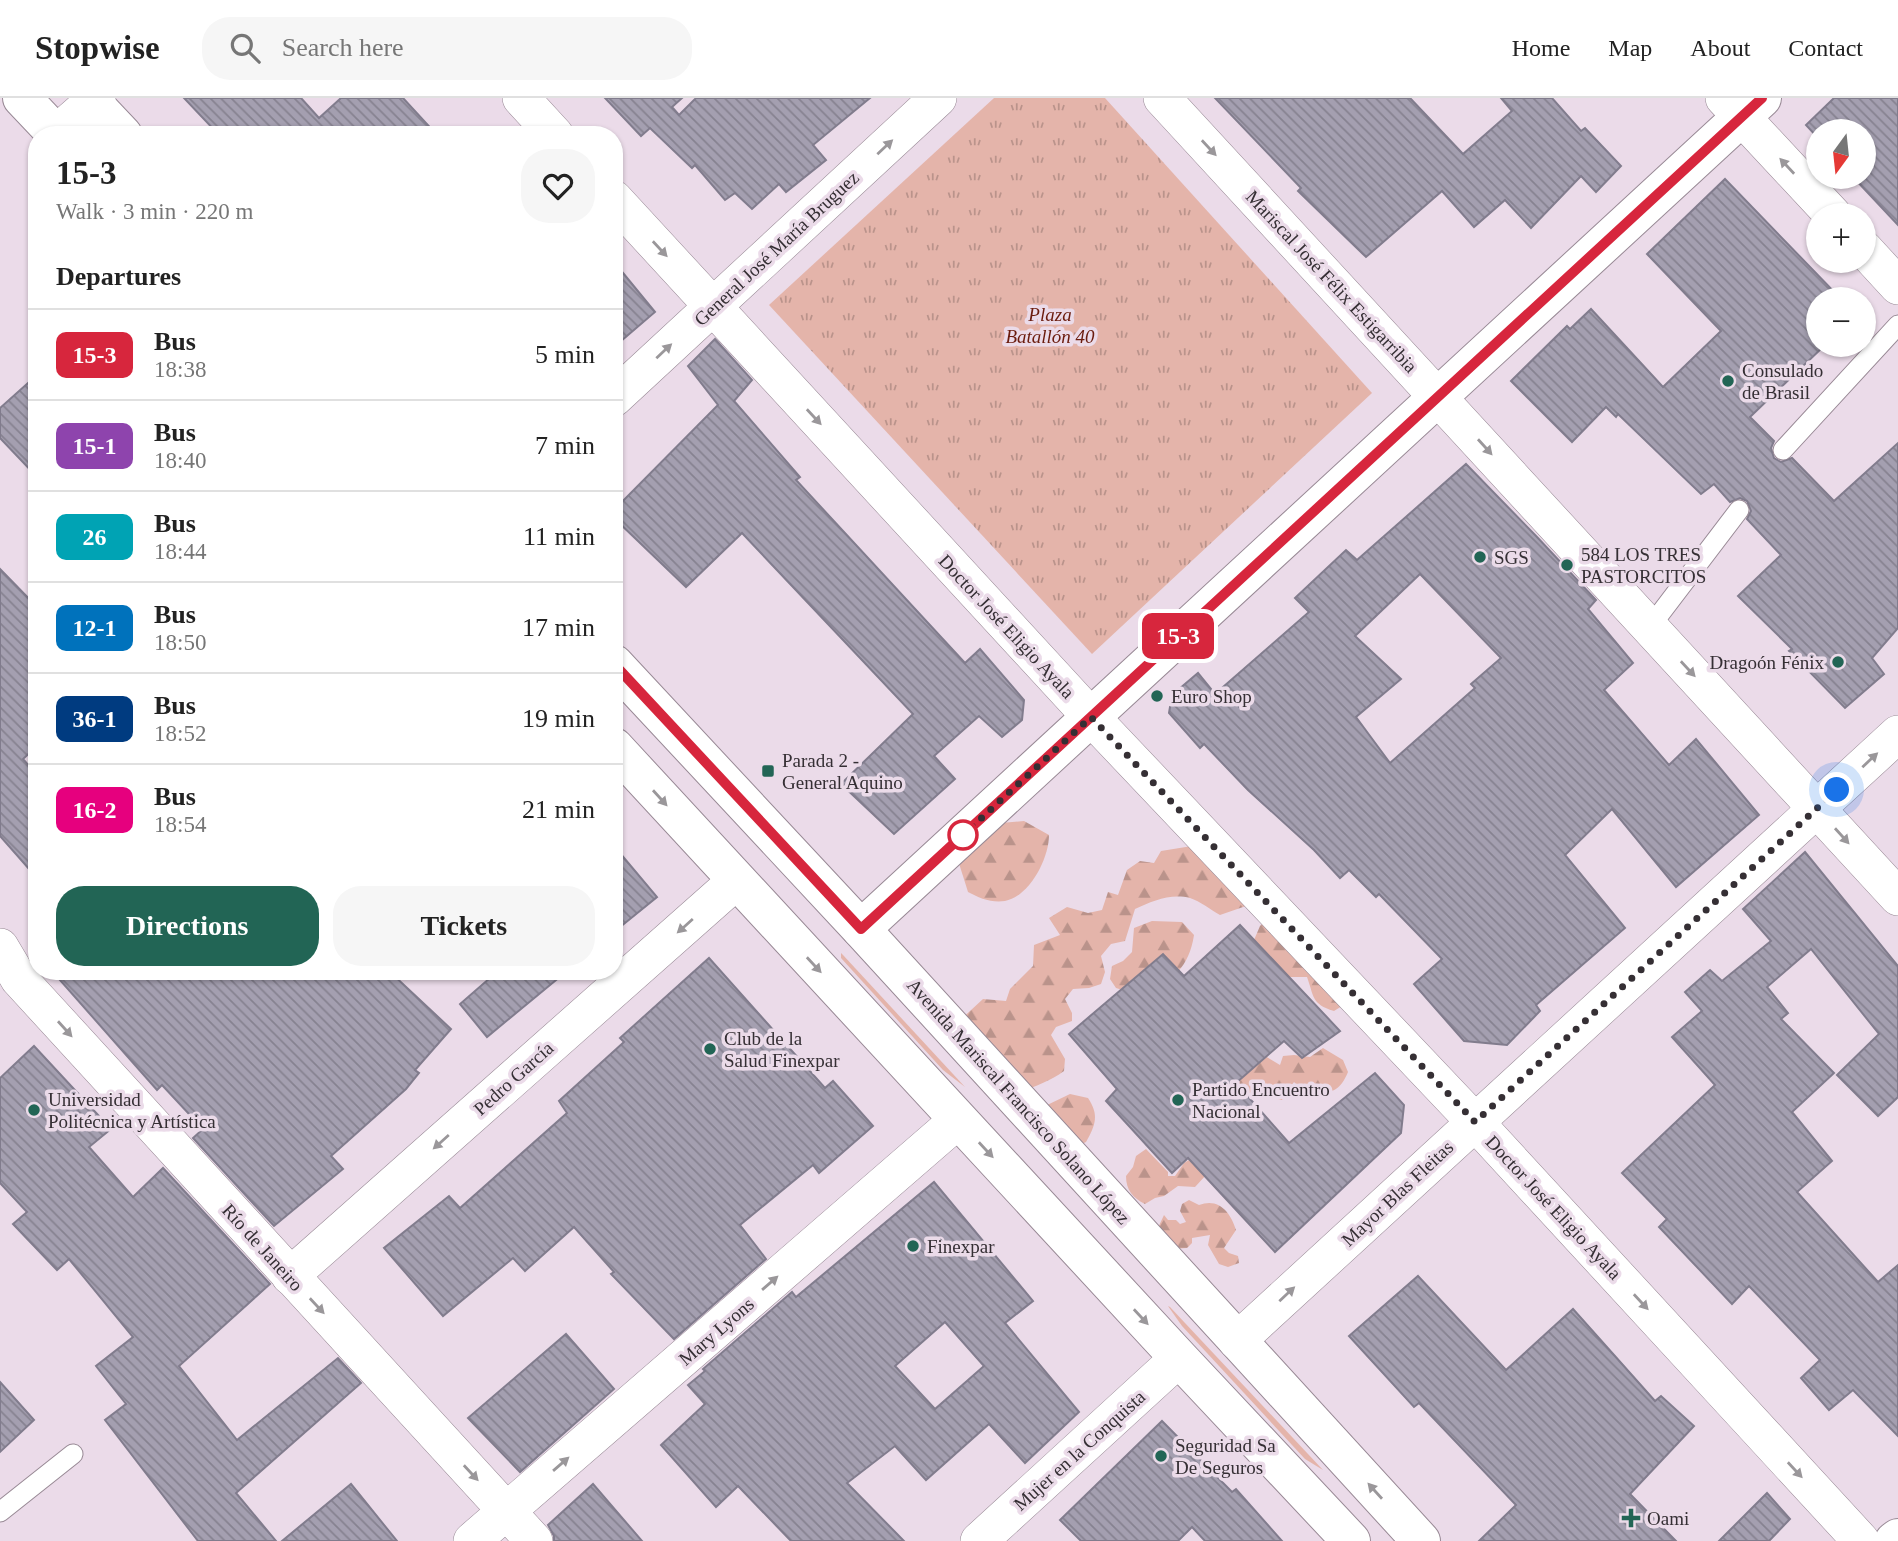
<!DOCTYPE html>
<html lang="en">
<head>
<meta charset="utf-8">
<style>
	body { margin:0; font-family:"Times New Roman",serif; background:#f6f6f6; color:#222; height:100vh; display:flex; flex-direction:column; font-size:26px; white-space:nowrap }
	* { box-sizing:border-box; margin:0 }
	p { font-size:23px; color:#767676 }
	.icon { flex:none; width:38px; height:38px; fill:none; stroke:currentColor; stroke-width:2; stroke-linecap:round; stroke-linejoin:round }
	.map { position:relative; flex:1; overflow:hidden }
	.panel { position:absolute; left:28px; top:28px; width:595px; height:854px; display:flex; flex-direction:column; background:#fff; border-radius:28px; box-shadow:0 2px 5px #0004 }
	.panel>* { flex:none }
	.badge { padding:0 14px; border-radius:10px; font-size:24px; line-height:46px }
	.needle { width:46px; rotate:195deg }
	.buttons { position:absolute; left:1806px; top:21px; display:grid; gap:14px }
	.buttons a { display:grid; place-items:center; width:70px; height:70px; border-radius:50%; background:#fff; box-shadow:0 2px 5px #0004; font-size:35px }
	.you { position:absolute; width:35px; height:35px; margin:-18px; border:5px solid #fff; border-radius:50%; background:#1a73e8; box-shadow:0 0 0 10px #1a73e833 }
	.map>.badge { position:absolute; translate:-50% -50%; box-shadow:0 0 0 4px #fff }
	h2 { padding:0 28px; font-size:26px; line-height:63px }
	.round { display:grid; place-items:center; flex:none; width:74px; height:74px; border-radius:28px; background:#f6f6f6 }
	.summary { display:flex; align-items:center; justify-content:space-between; height:119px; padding:0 28px }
	h1 { font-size:33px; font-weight:700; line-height:52px }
	.primary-button { display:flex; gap:14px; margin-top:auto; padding:14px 28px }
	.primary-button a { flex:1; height:80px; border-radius:28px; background:#226555; color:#fff; font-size:28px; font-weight:700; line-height:80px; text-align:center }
	.primary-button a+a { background:#f6f6f6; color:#222 }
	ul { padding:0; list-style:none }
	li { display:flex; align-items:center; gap:21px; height:91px; padding:0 28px; border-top:2px solid #e0e0e0 }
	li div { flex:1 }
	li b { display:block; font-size:26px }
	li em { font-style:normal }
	li .badge { min-width:77px; font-weight:700; text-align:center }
	header { display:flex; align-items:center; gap:42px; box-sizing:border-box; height:98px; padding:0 35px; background:#fff; border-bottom:2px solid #e0e0e0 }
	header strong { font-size:33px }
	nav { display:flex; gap:38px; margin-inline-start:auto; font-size:24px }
	.search { width:490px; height:63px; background:#f6f6f6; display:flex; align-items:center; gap:18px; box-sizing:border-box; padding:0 24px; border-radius:28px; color:#767676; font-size:26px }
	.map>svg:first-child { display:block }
	.grass { fill:#e4b4aa }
	.forest { fill:url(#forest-firs) }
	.park { fill:url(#park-tufts) }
	.building { fill:url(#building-back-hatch); stroke:#817c8d; stroke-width:2; fill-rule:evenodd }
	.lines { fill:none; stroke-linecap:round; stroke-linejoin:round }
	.service-casing { stroke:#988995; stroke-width:21 }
	.minor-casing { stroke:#988995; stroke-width:38 }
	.tertiary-casing { stroke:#988995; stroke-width:40 }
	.secondary-casing { stroke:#988995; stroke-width:40 }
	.trunk-casing { stroke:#988995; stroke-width:40 }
	.service { stroke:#fff; stroke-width:19 }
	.minor { stroke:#fff; stroke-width:37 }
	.tertiary { stroke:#fff; stroke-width:38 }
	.secondary { stroke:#fff; stroke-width:38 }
	.trunk { stroke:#fff; stroke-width:38 }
	.oneway { fill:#9a979a }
	.line-casing { stroke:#fff; stroke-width:16 }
	.line { stroke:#d7263d; stroke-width:10 }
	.walk { stroke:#352f34; stroke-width:7; stroke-dasharray:0 12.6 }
	.poi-dot { fill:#226555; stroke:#ebdbe9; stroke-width:2.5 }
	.stop-dot { fill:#fff; stroke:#d7263d; stroke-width:3.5 }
	.labels { text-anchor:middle; stroke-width:7; stroke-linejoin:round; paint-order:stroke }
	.street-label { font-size:19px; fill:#352f34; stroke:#ebdbe9 }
	.park-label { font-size:19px; font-style:italic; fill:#6b1c0e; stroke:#ebdbe9 }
	.poi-label { font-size:19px; fill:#352f34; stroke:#ebdbe9; text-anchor:start }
</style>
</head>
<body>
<header>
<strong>Stopwise</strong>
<div class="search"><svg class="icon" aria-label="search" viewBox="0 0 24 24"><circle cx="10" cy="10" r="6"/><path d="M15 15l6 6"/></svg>Search here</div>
<nav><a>Home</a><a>Map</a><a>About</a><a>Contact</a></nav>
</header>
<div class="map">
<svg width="1898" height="1443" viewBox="0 0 1898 1443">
	<defs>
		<pattern id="forest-firs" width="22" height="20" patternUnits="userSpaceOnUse" patternTransform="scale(1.75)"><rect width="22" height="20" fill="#e4b4aa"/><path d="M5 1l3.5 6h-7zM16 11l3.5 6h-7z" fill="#ba938b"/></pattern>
		<pattern id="park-tufts" width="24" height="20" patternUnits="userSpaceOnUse" patternTransform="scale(1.75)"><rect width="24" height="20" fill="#e4b4aa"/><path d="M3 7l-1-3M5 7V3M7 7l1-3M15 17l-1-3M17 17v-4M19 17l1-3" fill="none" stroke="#ba938b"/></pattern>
		<pattern id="building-back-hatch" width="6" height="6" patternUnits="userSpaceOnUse" patternTransform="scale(1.75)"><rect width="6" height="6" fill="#a49fb0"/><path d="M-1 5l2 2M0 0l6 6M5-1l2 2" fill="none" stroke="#868290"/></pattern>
	</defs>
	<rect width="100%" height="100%" fill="#ebdbe9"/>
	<g class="grass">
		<path d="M 841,855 L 843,857 L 965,989 L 943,972 L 841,860 Z"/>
		<path d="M 1168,1208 L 1170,1209 L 1323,1372 L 1305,1361 L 1182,1228 Z"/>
	</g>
	<g class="forest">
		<path d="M 1024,723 L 1049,737 C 1049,760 1030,798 1005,803 C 991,805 979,800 968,794 L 957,759 L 1001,725 Z"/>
		<path d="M 1192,748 L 1246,808 L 1220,817 C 1211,812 1200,803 1190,800 C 1171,795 1152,803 1135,811 L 1125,843 L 1111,846 L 1101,858 L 1105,874 L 1101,886 L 1089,890 L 1073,891 L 1065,901 L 1072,915 L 1072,923 L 1056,929 L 1051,937 L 1065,961 L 1064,973 C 1051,983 1036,987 1021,995 L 957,925 L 983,901 L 1006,903 L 1010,891 L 1033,868 L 1034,847 L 1060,837 L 1049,820 L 1067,809 L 1088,815 L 1102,812 L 1108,794 L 1118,797 L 1127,772 L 1140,763 L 1154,765 L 1161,753 Z"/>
		<path d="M 1268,820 L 1350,903 L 1334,913 C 1311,906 1314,898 1307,879 L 1277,879 L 1242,870 L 1260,828 Z"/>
		<path d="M 1152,823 L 1182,824 L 1194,837 C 1189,870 1173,879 1149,900 L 1116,890 L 1110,881 L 1112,868 L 1123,863 L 1132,854 L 1134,830 Z"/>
		<path d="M 1323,950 L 1343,962 L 1348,974 C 1339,996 1328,996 1305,995 L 1294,984 L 1282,1002 L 1247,994 L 1236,984 L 1257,953 L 1280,967 L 1283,958 L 1294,957 L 1310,959 Z"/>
		<path d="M 1070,996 L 1088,1000 C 1099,1017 1096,1026 1086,1044 L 1072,1051 L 1043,1009 Z"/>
		<path d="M 1146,1051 L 1168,1074 L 1168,1078 L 1175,1078 L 1184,1065 L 1189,1062 L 1201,1065 L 1207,1076 L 1195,1089 L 1178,1088 L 1164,1098 L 1155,1100 L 1145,1106 C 1133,1100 1126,1092 1126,1078 L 1133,1069 L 1136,1058 Z"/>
		<path d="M 1189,1102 L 1199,1107 C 1219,1099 1231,1115 1236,1132 L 1224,1150 L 1229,1155 L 1238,1158 L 1239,1165 L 1228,1169 L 1219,1166 L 1208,1147 L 1210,1137 L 1192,1140 L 1192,1145 L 1187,1150 L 1170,1151 L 1156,1134 L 1164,1117 L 1168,1122 L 1176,1122 L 1180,1126 L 1186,1124 L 1180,1113 L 1182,1106 Z"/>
	</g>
	<path class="park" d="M 994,0 L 1105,0 L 1372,295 L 1092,556 L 769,207 Z"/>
	<g class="building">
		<path d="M 184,0 L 301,0 L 319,20 L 341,0 L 403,0 L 437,37 L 219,37 Z"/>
		<path d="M 605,0 L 682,0 L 672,9 L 679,17 L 696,0 L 870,0 L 813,47 L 826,62 L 786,94 L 779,86 L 752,111 L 735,95 L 725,102 L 695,67 L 692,70 L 650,30 L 641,38 Z"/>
		<path d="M 1215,0 L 1410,0 L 1463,56 L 1512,13 L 1501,0 L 1552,0 L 1581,33 L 1585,30 L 1621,68 L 1596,94 L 1581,78 L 1531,130 L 1505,102 L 1474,129 L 1442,93 L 1366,159 L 1298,93 L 1301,90 Z"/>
		<path d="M 1834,0 L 1898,0 L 1898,127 L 1853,79 L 1864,79 L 1864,33 L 1818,33 L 1818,40 L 1806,27 Z"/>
		<path d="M 1725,81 L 1841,201 L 1818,201 L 1818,247 L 1825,247 L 1750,319 L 1774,343 L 1771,350 L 1774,360 L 1781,364 L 1792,360 L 1834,403 L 1898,345 L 1898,530 L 1872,560 L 1884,576 L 1845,610 L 1789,553 L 1792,551 L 1738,498 L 1781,457 L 1747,421 L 1751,413 L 1747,403 L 1740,400 L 1730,404 L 1714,386 L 1701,396 L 1618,316 L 1616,319 L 1606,309 L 1572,344 L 1511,283 L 1567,228 L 1570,231 L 1591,211 L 1663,289 L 1721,233 L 1647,156 Z"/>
		<path d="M 614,164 L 655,214 L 614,249 Z"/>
		<path d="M 715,241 L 752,282 L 734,303 L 800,379 L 796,382 L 965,565 L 980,551 L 1024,602 L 1022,622 L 1002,639 L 979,618 L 934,658 L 955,681 L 894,736 L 841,686 L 913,616 L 742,435 L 686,489 L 614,420 L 614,412 L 718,307 L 688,268 Z"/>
		<path d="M 37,277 L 37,379 L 0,340 L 0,310 Z"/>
		<path d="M 1466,366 L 1537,439 L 1596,502 L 1588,511 L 1633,565 L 1604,592 L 1669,667 L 1696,641 L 1759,717 L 1676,789 L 1612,711 L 1565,757 L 1625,830 L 1536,907 L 1540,913 L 1507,947 L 1464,943 L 1414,886 L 1442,861 L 1379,796 L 1376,799 L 1349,772 L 1340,780 L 1314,752 L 1248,692 L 1204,646 L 1200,650 L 1169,615 L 1172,597 L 1198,575 L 1215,596 L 1309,514 L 1295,500 L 1346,452 L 1357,462 ZM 1420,476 L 1501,560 L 1471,586 L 1475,590 L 1390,665 L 1356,619 L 1401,581 L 1355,538 Z"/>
		<path d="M 0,471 L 37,509 L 37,648 L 23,661 L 37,677 L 37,780 L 0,738 Z"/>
		<path d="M 614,748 L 657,799 L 614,834 Z"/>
		<path d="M 1805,754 L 1898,868 L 1898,999 L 1878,1018 L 1837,977 L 1879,936 L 1811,851 L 1767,889 L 1788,915 L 1781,921 L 1834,975 L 1792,1014 L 1832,1063 L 1797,1094 L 1878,1184 L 1898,1167 L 1898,1338 L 1853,1292 L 1829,1312 L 1801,1280 L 1820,1262 L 1749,1188 L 1732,1206 L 1659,1129 L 1667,1121 L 1622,1075 L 1715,987 L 1672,939 L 1702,913 L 1685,894 L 1710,872 L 1722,883 L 1771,843 L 1743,811 Z"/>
		<path d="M 1240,827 L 1340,933 L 1302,960 L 1284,943 L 1236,985 L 1289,1045 L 1375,975 L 1404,1007 L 1401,1035 L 1275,1154 L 1188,1060 L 1172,1075 L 1106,1003 L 1117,991 L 1069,936 L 1163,856 L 1184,878 Z"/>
		<path d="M 709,860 L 825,990 L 833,983 L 873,1028 L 819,1075 L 813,1067 L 740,1127 L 766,1161 L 674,1241 L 611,1176 L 614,1174 L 574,1129 L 525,1173 L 513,1160 L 443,1218 L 384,1150 L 449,1098 L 460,1110 L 567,1015 L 559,1003 L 624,944 L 620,940 Z"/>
		<path d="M 52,873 L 389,873 L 451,931 L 415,972 L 419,975 L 406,991 L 331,1058 L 343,1071 L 274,1128 L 193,1040 L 203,1031 L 162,987 L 157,992 Z"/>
		<path d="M 498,873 L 567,873 L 487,939 L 460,906 Z"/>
		<path d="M 34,948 L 111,1031 L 89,1049 L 133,1099 L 163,1070 L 270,1186 L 179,1268 L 237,1342 L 338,1260 L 361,1285 L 236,1395 L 276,1443 L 198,1443 L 105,1322 L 126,1306 L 96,1268 L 133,1239 L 69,1161 L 57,1172 L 13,1126 L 27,1114 L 0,1085 L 0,980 Z"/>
		<path d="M 934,1084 L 1033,1203 L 1005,1225 L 1079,1314 L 1025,1365 L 989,1326 L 926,1382 L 895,1348 L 847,1385 L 904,1443 L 791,1443 L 738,1388 L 716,1409 L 661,1347 L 705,1306 L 688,1287 L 705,1273 L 703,1271 L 792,1194 L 796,1199 ZM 945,1224 L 984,1268 L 935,1311 L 895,1268 Z"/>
		<path d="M 1418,1178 L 1506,1272 L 1573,1211 L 1655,1303 L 1661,1298 L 1694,1328 L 1630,1396 L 1676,1443 L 1479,1443 L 1516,1407 L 1419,1305 L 1414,1309 L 1349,1238 Z"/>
		<path d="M 566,1236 L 614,1291 L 520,1374 L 468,1320 Z"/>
		<path d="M 0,1284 L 34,1322 L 0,1354 Z"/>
		<path d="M 1162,1323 L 1232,1394 L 1236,1391 L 1282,1443 L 1205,1443 L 1192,1429 L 1178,1443 L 1081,1443 L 1060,1422 Z"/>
		<path d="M 351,1386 L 397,1443 L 282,1443 Z"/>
		<path d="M 593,1386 L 642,1443 L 554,1443 L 554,1438 L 548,1427 Z"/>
		<path d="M 1767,1395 L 1790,1421 L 1769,1443 L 1719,1443 Z"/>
	</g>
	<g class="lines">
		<g class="service-casing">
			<g id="service">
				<path d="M 1783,352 L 1898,227"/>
				<path d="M 1650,529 L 1739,412"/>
				<path d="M 0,1414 L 73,1356"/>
			</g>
		</g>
		<g class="minor-casing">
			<g id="minor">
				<path d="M 521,0 L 555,37"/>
				<path d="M 1162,0 L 1898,799"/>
				<path d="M 1724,0 L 1833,117"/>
				<path d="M 56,36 L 97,0"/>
				<path d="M 614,101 L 1091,619 L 1475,1024 L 1861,1443"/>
				<path d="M 1864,151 L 1898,188"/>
				<path d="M 614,300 L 938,0"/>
				<path d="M 0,849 L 19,881 L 534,1443"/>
				<path d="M 290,1178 L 736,783"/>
				<path d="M 1237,1243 L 1898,636"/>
				<path d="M 472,1443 L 958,1022"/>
				<path d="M 979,1443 L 1179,1260"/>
			</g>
		</g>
		<g class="tertiary-casing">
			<path id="tertiary" d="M 1894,1443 L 1898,1440"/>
		</g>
		<g class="secondary-casing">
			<path id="secondary" d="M 861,831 L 1762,0"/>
		</g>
		<g class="trunk-casing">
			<g id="trunk">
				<path d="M 22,0 L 57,37"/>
				<path d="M 88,0 L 123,37"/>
				<path d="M 614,566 L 861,831 L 1421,1443"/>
				<path d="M 614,649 L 1179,1260 L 1351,1443"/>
			</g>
		</g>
		<use href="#service" class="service"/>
		<use href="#minor" class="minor"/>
		<use href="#tertiary" class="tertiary"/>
		<use href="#secondary" class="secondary"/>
		<use href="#trunk" class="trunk"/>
	</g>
	<defs><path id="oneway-solid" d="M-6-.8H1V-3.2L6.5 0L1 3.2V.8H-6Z" transform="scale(1.75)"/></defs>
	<g class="oneway">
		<use href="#oneway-solid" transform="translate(885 49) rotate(-43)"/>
		<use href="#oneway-solid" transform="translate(1209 50) rotate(47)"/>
		<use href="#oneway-solid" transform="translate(1787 68) rotate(-133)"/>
		<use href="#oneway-solid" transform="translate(660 151) rotate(47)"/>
		<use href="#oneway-solid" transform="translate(664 253) rotate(-43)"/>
		<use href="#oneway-solid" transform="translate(814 319) rotate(47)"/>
		<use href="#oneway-solid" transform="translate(1485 349) rotate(48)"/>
		<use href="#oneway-solid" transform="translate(1688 571) rotate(47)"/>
		<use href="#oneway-solid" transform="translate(1870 662) rotate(-43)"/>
		<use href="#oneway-solid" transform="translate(660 700) rotate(48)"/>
		<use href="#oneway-solid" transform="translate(1842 738) rotate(48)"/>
		<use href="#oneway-solid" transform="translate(685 828) rotate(138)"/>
		<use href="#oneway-solid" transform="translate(814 867) rotate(47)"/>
		<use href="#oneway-solid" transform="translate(65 931) rotate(48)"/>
		<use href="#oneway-solid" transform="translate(441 1044) rotate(138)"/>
		<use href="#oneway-solid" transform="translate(986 1052) rotate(47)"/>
		<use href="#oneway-solid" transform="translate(770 1185) rotate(-41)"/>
		<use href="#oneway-solid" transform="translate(1287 1196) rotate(-43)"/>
		<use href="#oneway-solid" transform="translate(1641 1204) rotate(47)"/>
		<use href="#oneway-solid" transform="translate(317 1208) rotate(47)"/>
		<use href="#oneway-solid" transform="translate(1141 1219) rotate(47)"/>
		<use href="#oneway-solid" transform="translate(561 1366) rotate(-41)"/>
		<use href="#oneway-solid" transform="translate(1795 1372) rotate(47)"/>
		<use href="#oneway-solid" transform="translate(471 1375) rotate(47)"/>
		<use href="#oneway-solid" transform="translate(1375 1393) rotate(-132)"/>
	</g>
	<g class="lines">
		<g class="line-casing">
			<path id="line" d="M 614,566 L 861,831 L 1762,0"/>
		</g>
		<use href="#line" class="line"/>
		<path class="walk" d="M 963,737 L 1091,619 L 1475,1024 L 1837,692"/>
	</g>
	<g class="poi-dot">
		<circle cx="1728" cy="283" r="7"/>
		<circle cx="1480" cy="459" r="7"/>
		<circle cx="1567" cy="467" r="7"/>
		<circle cx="1838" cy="564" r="7"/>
		<circle cx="1157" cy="598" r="7"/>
		<rect x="761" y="666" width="14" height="14" rx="3.5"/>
		<circle cx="710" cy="951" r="7"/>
		<circle cx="1178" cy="1002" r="7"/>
		<circle cx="34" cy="1012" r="7"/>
		<circle cx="913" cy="1148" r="7"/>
		<circle cx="1161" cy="1358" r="7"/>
		<path d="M1627.5 1409.5h7v7h7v7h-7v7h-7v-7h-7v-7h7z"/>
	</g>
	<circle class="stop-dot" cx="963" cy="737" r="14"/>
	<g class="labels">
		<g class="street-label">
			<text transform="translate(776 150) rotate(-43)" y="7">General José María Bruguez</text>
			<text transform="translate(1332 183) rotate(47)" y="7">Mariscal José Félix Estigarribia</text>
			<text transform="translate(1007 528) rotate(47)" y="7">Doctor José Eligio Ayala</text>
			<text transform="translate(513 980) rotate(-42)" y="7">Pedro García</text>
			<text transform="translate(1019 1003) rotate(48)" y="7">Avenida Mariscal Francisco Solano López</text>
			<text transform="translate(1397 1095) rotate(-43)" y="7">Mayor Blas Fleitas</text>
			<text transform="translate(1554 1109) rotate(47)" y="7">Doctor José Eligio Ayala</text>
			<text transform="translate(263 1149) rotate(48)" y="7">Río de Janeiro</text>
			<text transform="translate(716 1233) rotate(-41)" y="7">Mary Lyons</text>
			<text transform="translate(1079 1352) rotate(-42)" y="7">Mujer en la Conquista</text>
		</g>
		<g class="park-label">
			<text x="1050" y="223">Plaza<tspan x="1050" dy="22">Batallón 40</tspan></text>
		</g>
		<g class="poi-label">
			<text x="1742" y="279">Consulado<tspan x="1742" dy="22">de Brasil</tspan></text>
			<text x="1581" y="463">584 LOS TRES<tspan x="1581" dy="22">PASTORCITOS</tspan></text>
			<text x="1494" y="466">SGS</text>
			<text x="1824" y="571" text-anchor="end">Dragoón Fénix</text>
			<text x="1171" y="605">Euro Shop</text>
			<text x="782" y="669">Parada 2 -<tspan x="782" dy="22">General Aquino</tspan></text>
			<text x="724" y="947">Club de la<tspan x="724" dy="22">Salud Finexpar</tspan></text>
			<text x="1192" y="998">Partido Encuentro<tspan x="1192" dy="22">Nacional</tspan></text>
			<text x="48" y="1008">Universidad<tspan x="48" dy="22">Politécnica y Artística</tspan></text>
			<text x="927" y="1155">Finexpar</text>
			<text x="1175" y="1354">Seguridad Sa<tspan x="1175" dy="22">De Seguros</tspan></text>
			<text x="1647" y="1427">Oami</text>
		</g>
	</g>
</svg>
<div class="buttons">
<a><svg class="needle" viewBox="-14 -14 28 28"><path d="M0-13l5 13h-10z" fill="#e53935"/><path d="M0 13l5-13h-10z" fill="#767676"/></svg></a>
<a>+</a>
<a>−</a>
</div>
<div class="you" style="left:1837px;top:692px"></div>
<b class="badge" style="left:1178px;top:538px;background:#d7263d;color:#fff">15-3</b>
<section class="panel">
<div class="summary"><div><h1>15-3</h1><p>Walk · 3 min · 220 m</p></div><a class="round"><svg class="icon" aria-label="heart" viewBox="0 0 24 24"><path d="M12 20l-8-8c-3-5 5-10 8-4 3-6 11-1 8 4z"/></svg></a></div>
<h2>Departures</h2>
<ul>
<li><span class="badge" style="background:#d7263d;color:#fff">15-3</span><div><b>Bus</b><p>18:38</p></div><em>5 min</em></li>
<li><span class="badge" style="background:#8e44ad;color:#fff">15-1</span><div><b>Bus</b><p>18:40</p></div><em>7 min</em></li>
<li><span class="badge" style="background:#00a3b4;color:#fff">26</span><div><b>Bus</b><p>18:44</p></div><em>11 min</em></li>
<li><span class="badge" style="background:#0072bc;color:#fff">12-1</span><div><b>Bus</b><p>18:50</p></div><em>17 min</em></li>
<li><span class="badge" style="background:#003b80;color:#fff">36-1</span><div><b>Bus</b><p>18:52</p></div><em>19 min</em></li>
<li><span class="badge" style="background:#e6007e;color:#fff">16-2</span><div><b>Bus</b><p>18:54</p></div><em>21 min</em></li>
</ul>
<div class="primary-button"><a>Directions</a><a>Tickets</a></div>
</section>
</div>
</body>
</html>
